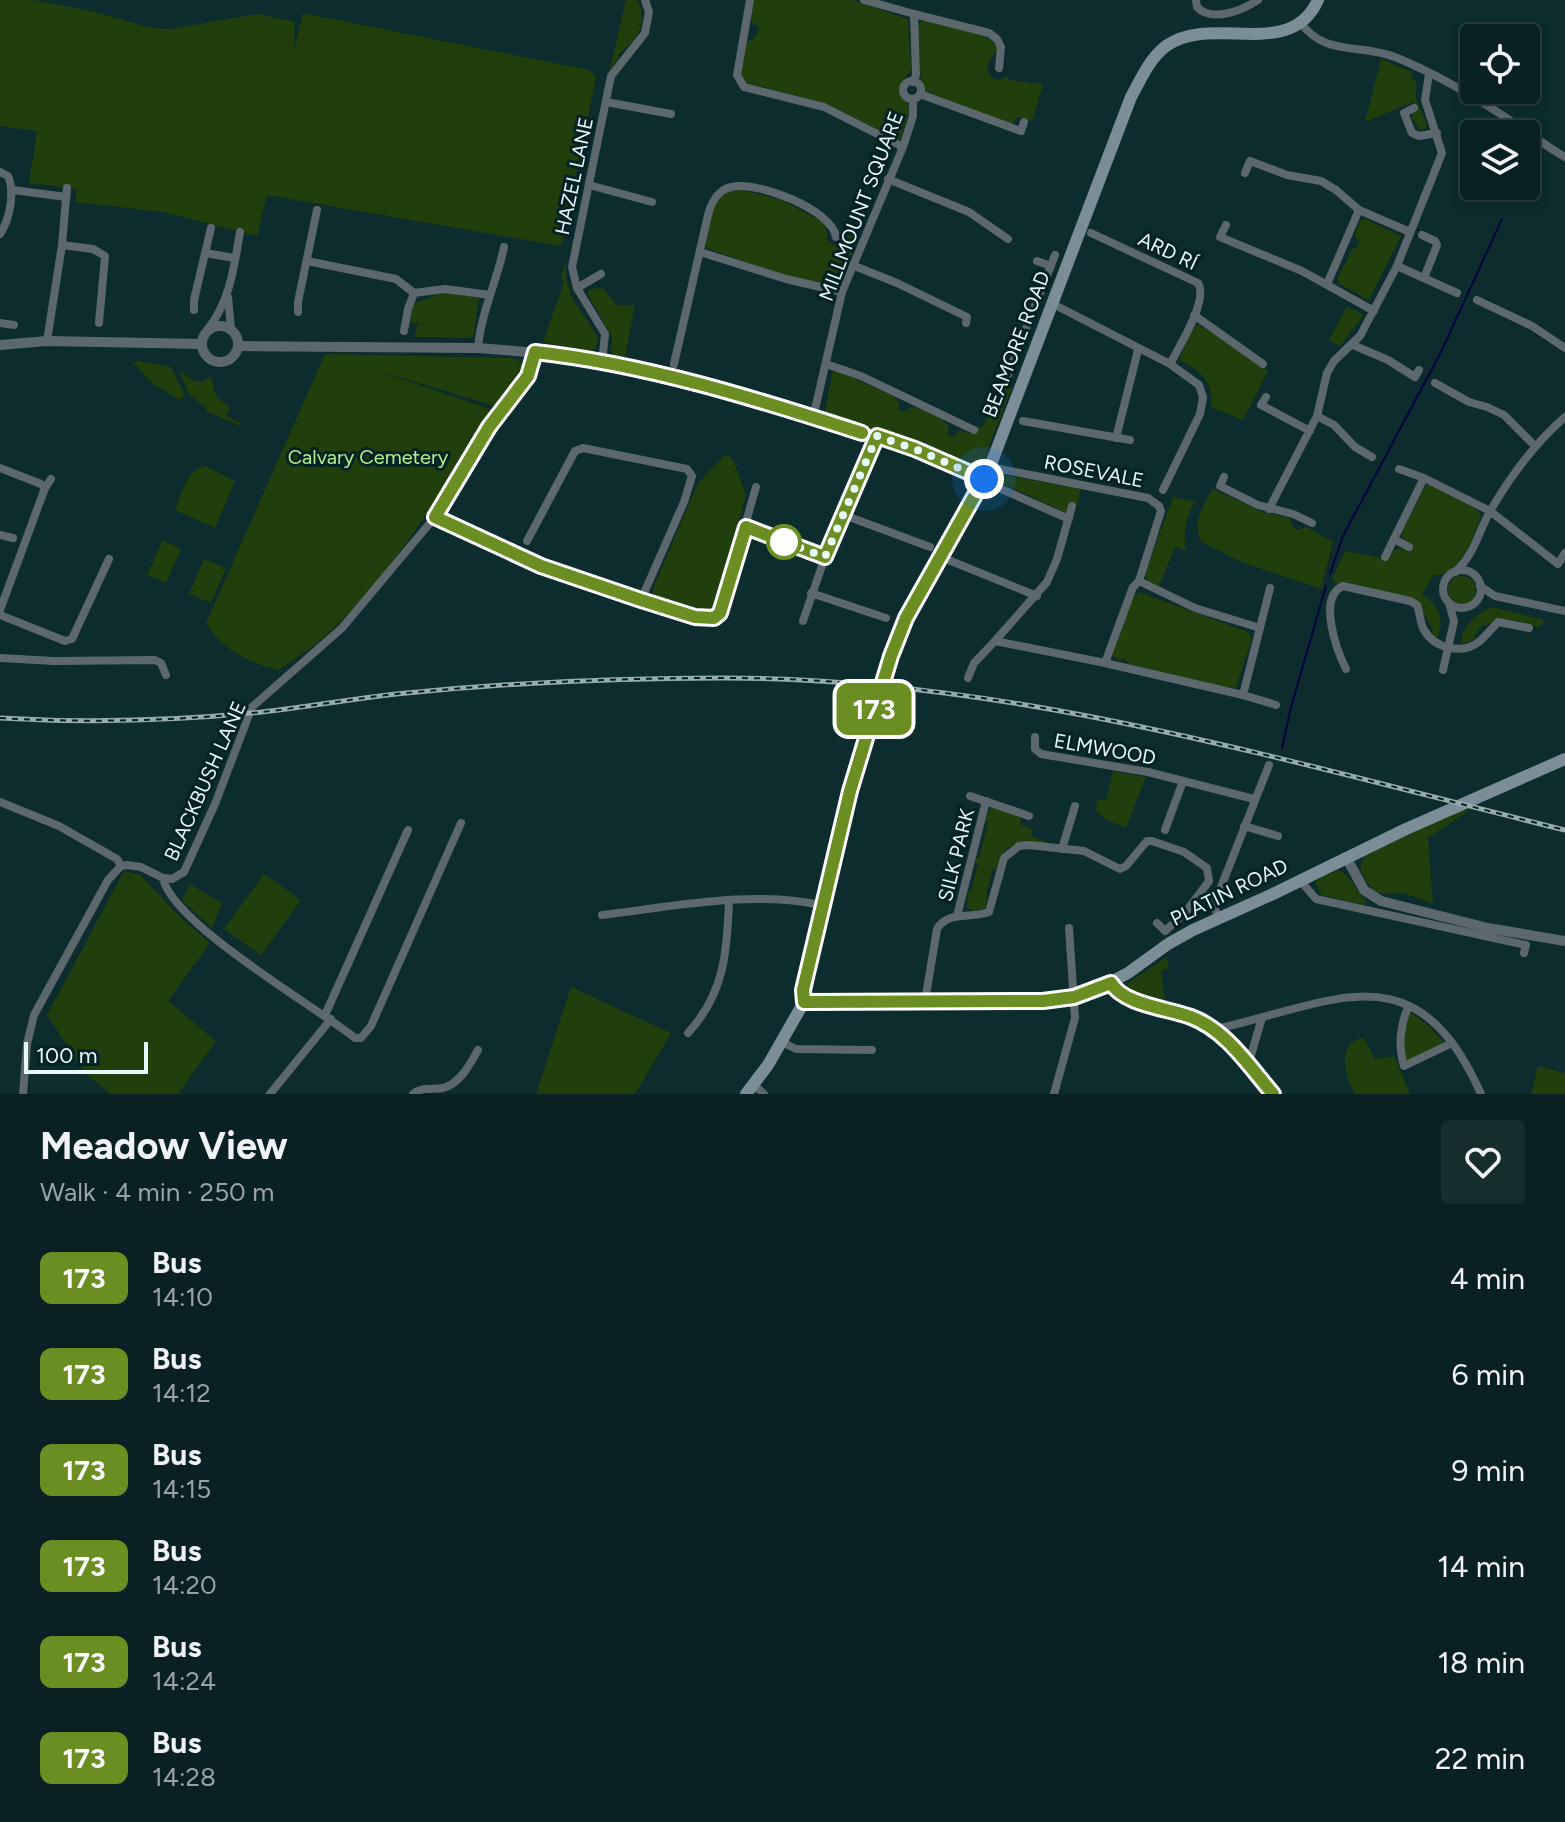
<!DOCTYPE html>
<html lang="en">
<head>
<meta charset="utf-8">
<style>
	body { margin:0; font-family:Figtree,sans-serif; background:#172e2f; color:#f1f3f6; height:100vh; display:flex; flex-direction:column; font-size:30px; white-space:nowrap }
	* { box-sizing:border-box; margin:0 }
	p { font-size:26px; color:#99a3a5 }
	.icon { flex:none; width:44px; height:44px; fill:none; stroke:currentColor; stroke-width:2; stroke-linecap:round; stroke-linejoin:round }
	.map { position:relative; height:1094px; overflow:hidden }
	.drawer { display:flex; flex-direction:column; background:#092122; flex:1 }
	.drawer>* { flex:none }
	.badge { padding:0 16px; border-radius:12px; font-size:28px; line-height:52px }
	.fabs { position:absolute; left:1460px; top:24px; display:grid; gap:16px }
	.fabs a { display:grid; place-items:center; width:80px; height:80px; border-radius:8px; background:#092122; box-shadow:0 4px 12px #0003,0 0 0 2px #293e40; font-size:40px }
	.scale { position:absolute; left:24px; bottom:20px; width:124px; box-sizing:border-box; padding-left:8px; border:4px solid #e7f8f9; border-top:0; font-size:22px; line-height:28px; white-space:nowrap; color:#e7f8f9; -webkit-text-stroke:6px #022223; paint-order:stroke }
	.you { position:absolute; width:40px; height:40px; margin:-20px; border:6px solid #fff; border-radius:50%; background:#1a73e8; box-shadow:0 0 0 12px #1a73e833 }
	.map>.badge { position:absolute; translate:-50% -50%; box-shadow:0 0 0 4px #fff }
	.round { display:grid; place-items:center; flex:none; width:84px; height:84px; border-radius:8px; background:#172e2f }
	.head { display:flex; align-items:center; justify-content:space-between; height:136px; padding:0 40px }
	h1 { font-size:38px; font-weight:700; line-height:60px }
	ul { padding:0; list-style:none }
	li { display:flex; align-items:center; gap:24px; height:96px; padding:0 40px }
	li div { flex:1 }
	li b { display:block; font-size:30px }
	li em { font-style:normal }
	li .badge { min-width:88px; font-weight:700; text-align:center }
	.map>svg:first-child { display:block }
	.green { fill:#213e0d }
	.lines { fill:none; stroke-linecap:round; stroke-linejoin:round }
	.stream { stroke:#000540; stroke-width:2 }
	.minor { stroke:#5c686d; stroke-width:8 }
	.tertiary { stroke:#5c686d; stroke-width:10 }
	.secondary { stroke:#7b8d96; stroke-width:12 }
	.rail-casing { stroke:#95abac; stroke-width:5 }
	.rail { stroke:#022223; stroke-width:2; stroke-dasharray:6; stroke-linecap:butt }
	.line-casing { stroke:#fff; stroke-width:18 }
	.line { stroke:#6b8e23; stroke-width:12 }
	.walk { stroke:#e7f8f9; stroke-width:8; stroke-dasharray:0 14.4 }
	.stop-dot { fill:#fff; stroke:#6b8e23; stroke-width:4 }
	.labels { text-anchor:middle; stroke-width:6; stroke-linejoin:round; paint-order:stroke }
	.street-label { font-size:20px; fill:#e7f8f9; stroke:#022223 }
	.park-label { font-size:20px; fill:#b2f08f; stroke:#022223 }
</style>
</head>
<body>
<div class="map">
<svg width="1565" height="1094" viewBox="0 0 1565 1094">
	<rect width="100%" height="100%" fill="#0c2c2d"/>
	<g class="green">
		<path d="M 0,0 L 34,0 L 95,12 L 151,28 L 170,29 L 257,14 L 295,22 L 294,49 L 303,13 L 589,70 L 595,75 L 595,83 L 561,246 L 267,195 L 257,236 L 163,212 L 75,202 L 77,189 L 29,183 L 37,131 L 0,126 Z"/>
		<path d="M 626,0 L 637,0 C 650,24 636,40 618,55 L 619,57 L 609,72 Z"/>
		<path d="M 754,0 L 852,0 L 908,19 L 911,70 L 901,84 L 900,92 L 910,108 L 901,138 L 898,140 L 827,104 L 744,82 L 740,75 L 747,42 L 756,37 L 759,28 L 750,20 Z"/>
		<path d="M 927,21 C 946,26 993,31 998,50 L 991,58 L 987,68 L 992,78 L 998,80 L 1008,76 L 1009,80 L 1043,84 L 1032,121 L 1017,117 L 1012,125 L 925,91 L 921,82 L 917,26 L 921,22 Z"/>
		<path d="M 1381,59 L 1412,72 L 1411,78 L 1416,80 L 1416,99 L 1427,124 L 1425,129 L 1420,130 L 1411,116 L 1417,110 L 1413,102 L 1365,122 Z"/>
		<path d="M 738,189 L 782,200 L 826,224 L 827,240 L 833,245 L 842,244 L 847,235 L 860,237 L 838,284 L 833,285 L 791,278 L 706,248 C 706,225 712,193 738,189 Z"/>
		<path d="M 1365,219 L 1401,236 L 1369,300 L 1339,284 L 1337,279 L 1353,248 L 1357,248 L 1360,242 L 1354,236 L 1360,221 Z"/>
		<path d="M 566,260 L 566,280 L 571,292 L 570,295 L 598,337 L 596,348 L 588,352 L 543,342 L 562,288 L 564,282 L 561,277 Z"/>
		<path d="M 603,288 L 617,305 L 635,305 L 625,357 L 661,367 L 661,369 L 683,376 L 614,359 L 611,350 L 612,337 L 587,293 L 589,289 Z"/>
		<path d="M 444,292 L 479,298 L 474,334 L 470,338 L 415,337 L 417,326 L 420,324 L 410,322 L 413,304 Z"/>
		<path d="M 1347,306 L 1364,315 L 1340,346 L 1329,340 Z"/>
		<path d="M 1198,325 L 1226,340 L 1268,371 L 1243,420 L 1211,407 C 1213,378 1201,373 1179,359 L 1194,327 Z"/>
		<path d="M 325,354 L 512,358 L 520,361 L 523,366 L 499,405 L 495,406 L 369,368 L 493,410 C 444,486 391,579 323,638 C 309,650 293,660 278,670 C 247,662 223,650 206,623 Z"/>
		<path d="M 139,361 L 171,367 L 185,395 L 179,400 L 152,383 L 133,362 Z"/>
		<path d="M 833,369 L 894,396 L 899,402 L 898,409 L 905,412 L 910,407 C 921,407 942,417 949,426 L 947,434 L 953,437 L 960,430 L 972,434 L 976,426 L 982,428 L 1002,383 L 1012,388 L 987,451 L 990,453 L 984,467 L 975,472 L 824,418 Z"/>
		<path d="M 179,370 L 194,381 L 201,382 L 211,377 L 216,396 L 230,408 L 226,416 L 240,423 L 240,426 L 206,411 L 207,409 L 189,394 Z"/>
		<path d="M 726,454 L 733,460 L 746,495 L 716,607 L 705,614 L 660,600 L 653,595 L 653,588 L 698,483 Z"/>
		<path d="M 206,466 L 235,481 L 215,528 L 175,510 C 182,494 186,469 206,466 Z"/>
		<path d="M 1003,475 L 1081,489 L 1077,505 L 1071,502 L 1067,513 L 992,479 Z"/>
		<path d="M 1426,485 L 1432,485 L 1465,501 L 1481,514 C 1476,534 1459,577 1434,575 L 1422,594 C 1440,607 1445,618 1437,639 L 1431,633 L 1433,630 L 1416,600 L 1347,582 L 1336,584 L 1332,579 L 1345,551 L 1388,559 C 1394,549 1397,546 1409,550 L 1411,544 L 1402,537 L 1401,533 Z"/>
		<path d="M 1213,489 L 1263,512 L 1290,518 L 1293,528 L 1297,530 L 1307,527 L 1333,542 L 1321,589 L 1241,562 L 1202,542 C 1191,523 1203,506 1213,489 Z"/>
		<path d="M 1173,497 L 1195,502 C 1185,519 1183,532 1186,551 L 1175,547 L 1159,586 L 1148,581 L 1145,572 Z"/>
		<path d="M 163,540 L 181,549 L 166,583 L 147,575 Z"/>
		<path d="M 204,559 L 226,568 L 211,603 L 189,594 Z"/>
		<circle cx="1462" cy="590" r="14"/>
		<path d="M 1139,592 L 1248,632 L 1251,638 L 1250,645 L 1236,687 L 1227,688 L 1131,665 L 1122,658 L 1120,662 L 1112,654 L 1133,598 Z"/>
		<path d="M 1489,608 L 1496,608 L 1544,620 L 1540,627 C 1523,623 1501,613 1487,626 L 1482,625 L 1474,637 L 1476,639 L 1462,644 C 1461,626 1475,616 1489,608 Z"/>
		<path d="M 1113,771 L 1146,777 L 1126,828 L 1105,819 L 1096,811 L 1097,799 L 1106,800 Z"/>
		<path d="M 991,807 L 1020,816 L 1021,825 L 1033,829 L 1031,836 L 1051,844 C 1024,843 1005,837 996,869 L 993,868 L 986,895 L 988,896 L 985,908 L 972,911 L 967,907 L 968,891 L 971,891 L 978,864 L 975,863 L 976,858 L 979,858 L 988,822 L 985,821 Z"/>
		<path d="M 1461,809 L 1468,811 L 1428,838 L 1433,904 C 1425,901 1417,897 1409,895 C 1388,889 1380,903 1365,879 C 1359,870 1359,865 1365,856 Z"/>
		<path d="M 1338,870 C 1351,874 1355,892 1366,900 L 1365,905 L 1321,895 L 1315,881 Z"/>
		<path d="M 124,871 L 140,875 L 182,919 L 210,943 L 168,1001 L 216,1041 L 178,1094 L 111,1094 L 87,1075 L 47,1015 Z"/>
		<path d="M 264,874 L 301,900 L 261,955 L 224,929 Z"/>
		<path d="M 190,884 L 222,903 L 212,928 L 182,900 Z"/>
		<path d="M 1167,957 L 1169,967 L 1161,971 L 1165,1000 L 1126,990 L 1128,983 Z"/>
		<path d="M 571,987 L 671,1033 L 635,1094 L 536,1094 Z"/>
		<path d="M 1410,1012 L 1430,1027 L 1445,1044 L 1410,1061 L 1405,1060 L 1403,1052 L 1406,1015 Z"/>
		<path d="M 1364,1038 L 1375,1059 L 1394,1056 L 1410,1094 L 1355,1094 C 1344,1076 1336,1041 1364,1038 Z"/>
		<path d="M 1538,1066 L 1565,1073 L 1565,1094 L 1531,1094 Z"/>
	</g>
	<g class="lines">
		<g class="stream">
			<path d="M 1330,574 L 1343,536 L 1441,352 L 1502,219"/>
			<path d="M 1282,748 L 1291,707 L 1326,586"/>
		</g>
		<g class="minor">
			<path d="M 750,0 L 737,75 L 744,87 L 824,107 L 903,147"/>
			<path d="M 864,0 L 914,14 L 916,75 L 913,82"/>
			<path d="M 1196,0 L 1197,7 C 1212,23 1243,10 1258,0"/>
			<path d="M 914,14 L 989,33 L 997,39 L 1001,47 L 999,68"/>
			<path d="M 1301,23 C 1325,57 1360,43 1395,57 C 1437,74 1477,98 1514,123 C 1531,134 1547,147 1565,157"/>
			<circle cx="912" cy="90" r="9"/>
			<path d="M 920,94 L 1021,131 L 1024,122"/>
			<path d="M 606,102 L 671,114"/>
			<path d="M 1414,108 L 1404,113 L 1412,133 L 1419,136 L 1437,133"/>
			<path d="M 0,172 L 8,176 C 15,192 10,219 0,234"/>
			<path d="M 1245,173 L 1250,161 L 1287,175 L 1321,181 L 1336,190 L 1359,210 L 1410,232"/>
			<path d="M 888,179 L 969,212 L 1008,239"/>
			<path d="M 589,185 L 652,202"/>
			<path d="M 13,190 L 66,197"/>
			<path d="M 1226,225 L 1220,237 L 1302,271 L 1374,311"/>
			<path d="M 1091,233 L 1198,283 C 1209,299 1179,347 1170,364"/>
			<path d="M 1422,235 L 1435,241 L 1437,245 L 1424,278"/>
			<path d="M 62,245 L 93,249 L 105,256 L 99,323"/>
			<path d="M 700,252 L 786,279 L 842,292"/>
			<path d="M 205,253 L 235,258"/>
			<path d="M 307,261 L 396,279 L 414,293 L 445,289 L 490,295"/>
			<path d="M 1037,261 L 1051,266"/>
			<path d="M 852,265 L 897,283 L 967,317 L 966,323"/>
			<path d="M 1397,266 L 1457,293"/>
			<path d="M 1327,284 L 1359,210"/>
			<path d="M 577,288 L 601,274"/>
			<path d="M 228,297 L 231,329"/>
			<path d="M 1477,300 L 1532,326 L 1565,348"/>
			<path d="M 1053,304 L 1170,364 L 1199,385 L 1203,397 L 1200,414 L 1163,490"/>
			<path d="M 194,310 L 194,300 L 211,228"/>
			<path d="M 298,312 L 298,302 L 317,210"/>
			<path d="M 1194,315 L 1263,364"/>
			<path d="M 0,323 L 14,325"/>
			<path d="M 207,330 C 230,302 234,267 240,232"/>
			<path d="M 404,331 L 408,309 L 414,293"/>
			<path d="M 47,341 L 62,245 L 67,188"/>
			<path d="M 1353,345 L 1388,360 L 1415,377 L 1419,370"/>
			<path d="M 478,348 C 481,312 497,282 504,247"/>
			<path d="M 602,363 L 605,334 L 577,288 L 572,267 L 611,76 L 645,33 L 649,12 L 645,0"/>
			<path d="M 674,364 L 708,215 C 711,203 718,190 731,187 C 756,180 833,210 836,237"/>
			<path d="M 826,364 L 861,376 L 974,430"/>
			<path d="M 1005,382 L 1055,255"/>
			<path d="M 1435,383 L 1469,402 L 1487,407 L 1504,415 L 1534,445"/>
			<path d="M 1266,397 L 1261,405 L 1310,431"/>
			<path d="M 1317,416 L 1334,425 L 1355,447 L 1372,457"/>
			<path d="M 813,418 L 842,292 L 903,147 L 913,116 L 913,99"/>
			<path d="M 1023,421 L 1130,440"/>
			<path d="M 1116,438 L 1138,350"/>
			<path d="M 0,468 L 41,484 L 45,488"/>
			<path d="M 1399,469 L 1424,478 L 1490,511 L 1558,564 L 1565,553"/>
			<path d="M 1224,477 L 1220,486 L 1258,505 L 1293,514 L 1312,523"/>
			<path d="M 992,485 L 1069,519"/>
			<path d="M 1269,509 L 1317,416 L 1327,373 L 1334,361 L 1360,336 L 1397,266 L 1442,153 L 1425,100 L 1429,74"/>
			<path d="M 844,515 L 930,547"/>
			<path d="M 435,517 L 541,566 L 641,600 L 695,617 L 714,618 L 720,613 L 756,487"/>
			<path d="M 746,527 L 825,557"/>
			<path d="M 0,535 L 13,538"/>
			<path d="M 1394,539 L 1409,547"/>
			<path d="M 527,541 L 575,451 L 583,448 L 687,469 L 692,476 L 684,502 L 641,600"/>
			<path d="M 941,557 L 1037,596"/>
			<path d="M 1385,557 L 1424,478"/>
			<circle cx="1462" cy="589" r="19"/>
			<path d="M 1455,572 C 1477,551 1477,533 1492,508 C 1512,474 1535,443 1565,417"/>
			<path d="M 1139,581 L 1195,608 L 1260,628"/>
			<path d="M 1480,586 L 1495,596 L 1565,611"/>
			<path d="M 811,593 L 886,618"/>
			<path d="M 0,610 L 45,488 L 51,479"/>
			<path d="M 0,615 L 65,641 L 72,639 L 109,559"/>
			<path d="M 803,621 L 825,557 L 877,436"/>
			<path d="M 995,641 L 1047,582 L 1057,559 L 1072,506"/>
			<path d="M 0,658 L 54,661 L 155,660 L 161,663 L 166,675"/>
			<path d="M 1105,663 L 1243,695 L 1276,705"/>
			<path d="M 1346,669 C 1337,651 1317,597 1343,586 L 1410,601 L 1417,605 C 1420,613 1420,623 1424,630 C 1435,649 1463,655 1480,641 C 1487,635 1492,628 1498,622 L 1529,628"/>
			<path d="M 1443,670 L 1454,621 L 1449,603"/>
			<path d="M 968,678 L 974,663 L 995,641 L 1105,663 L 1133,587 L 1139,581 L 1161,511 L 1159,506 L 1148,498 L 990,467"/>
			<path d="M 1243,695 L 1270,588"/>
			<path d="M 1035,737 L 1035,749 L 1041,754 L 1148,772 L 1254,799"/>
			<path d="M 970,796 L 1029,816"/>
			<path d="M 0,802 L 59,826 L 117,859 L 121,866"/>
			<path d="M 1244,826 L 1278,836"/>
			<path d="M 1165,830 L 1183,781"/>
			<path d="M 1062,849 L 1075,806"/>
			<path d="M 163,878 C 172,924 315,1006 355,1038 L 361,1038 L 371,1026 L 461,823"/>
			<path d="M 1300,880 L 1316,899 L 1526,945 L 1524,953"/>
			<path d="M 602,915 C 670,907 759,889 824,906"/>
			<path d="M 957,916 L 986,801"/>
			<path d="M 1219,918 L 1212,902 L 1221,887 L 1269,765"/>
			<path d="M 1111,983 L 1122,996 L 1130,1000 L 1193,1018 L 1216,1029 L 1273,1094"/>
			<path d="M 925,1001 L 937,929 C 948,910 971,919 989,912 L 1004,858 L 1019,846 L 1029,845 L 1084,851 L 1120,869 L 1126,866 L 1147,841 L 1152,841 L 1184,852 L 1207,868 L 1209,881 L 1185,913 L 1165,931 L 1157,923"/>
			<path d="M 1409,1006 C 1400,1023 1398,1047 1404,1066 L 1452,1043"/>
			<path d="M 325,1015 L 408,830"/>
			<path d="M 1216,1029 C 1336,1002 1416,948 1481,1094"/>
			<path d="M 688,1033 C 724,994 727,953 729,902"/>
			<path d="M 782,1042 L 796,1049 L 872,1050"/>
			<path d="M 1248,1065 L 1262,1018"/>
			<path d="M 754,1085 L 764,1094"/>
			<path d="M 23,1094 L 27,1044 L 34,1015 L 108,880 L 121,866 L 127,865 L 141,867 L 163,878 L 172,879 L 184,872 L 215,804 L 252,707 L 342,628 L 435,517 L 489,427 L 528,376 L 535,352"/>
			<path d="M 270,1094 L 331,1019"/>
			<path d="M 413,1094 C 423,1086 431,1090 443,1088 C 461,1083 470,1064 478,1050"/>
			<path d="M 1054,1094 L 1075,1018 L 1069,928"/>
		</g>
		<g class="tertiary">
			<circle cx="220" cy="344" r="18"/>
			<path d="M 0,345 L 47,341 L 202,344"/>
			<path d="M 239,346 L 478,348 L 553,354 L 602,363 L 753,398 L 897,442 L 984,479"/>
			<path d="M 1346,857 L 1364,890 L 1381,901 L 1488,928 L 1565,941"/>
		</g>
		<g class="secondary">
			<path d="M 804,1002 L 803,990 L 850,791 L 891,656 L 906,618 L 990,467 L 1131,97 C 1141,79 1149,59 1166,46 C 1212,13 1290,62 1318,0"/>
			<path d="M 804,1002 L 1043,1001 L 1074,997 L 1092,992 L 1128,973 L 1168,944 L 1193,930 L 1273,894 L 1406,829 L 1565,759"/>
			<path d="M 746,1094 L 768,1065 L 804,1002"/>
		</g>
		<g class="rail-casing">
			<path id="rail" d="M 0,718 C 87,723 175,721 262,712 C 307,707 351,699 396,694 C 504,683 613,678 722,678 C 1010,677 1288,762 1565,830"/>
		</g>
		<use href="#rail" class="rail"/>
	</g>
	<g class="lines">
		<g class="line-casing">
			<path id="line" d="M 862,433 C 757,399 645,364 535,352 L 528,376 L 489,427 L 435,517 L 541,566 L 641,600 L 695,617 L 714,618 L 720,613 L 746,527 L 825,557 L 877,436 L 915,449 L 984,479 L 906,618 L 891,656 L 850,791 L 803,990 L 804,1002 L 1043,1001 L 1074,997 L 1111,983 C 1124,1005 1167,1008 1191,1017 C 1226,1030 1249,1066 1273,1094"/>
		</g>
		<use href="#line" class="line"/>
		<path class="walk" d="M 784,542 L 772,537 L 825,557 L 877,436 L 915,449 L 984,479"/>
	</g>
	<circle class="stop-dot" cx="784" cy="542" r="16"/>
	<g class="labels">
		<g class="street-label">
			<text transform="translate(574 176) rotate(-78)" y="7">HAZEL LANE</text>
			<text transform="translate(861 206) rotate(-69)" y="7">MILLMOUNT SQUARE</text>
			<text transform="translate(1168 251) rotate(25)" y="7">ARD RÍ</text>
			<text transform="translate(1016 344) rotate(-69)" y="7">BEAMORE ROAD</text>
			<text transform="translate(1094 471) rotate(11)" y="7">ROSEVALE</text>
			<text transform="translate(1105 749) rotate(10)" y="7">ELMWOOD</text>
			<text transform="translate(205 781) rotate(-66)" y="7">BLACKBUSH LANE</text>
			<text transform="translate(956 855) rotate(-76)" y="7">SILK PARK</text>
			<text transform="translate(1229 892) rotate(-26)" y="7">PLATIN ROAD</text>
		</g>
		<g class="park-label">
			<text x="368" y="464">Calvary Cemetery</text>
		</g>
	</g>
</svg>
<div class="fabs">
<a><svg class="icon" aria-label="locate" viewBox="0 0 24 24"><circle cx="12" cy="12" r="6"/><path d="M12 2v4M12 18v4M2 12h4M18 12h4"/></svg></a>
<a><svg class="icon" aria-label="layers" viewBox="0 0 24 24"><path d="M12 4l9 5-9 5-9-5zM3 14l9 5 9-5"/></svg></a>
</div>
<div class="scale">100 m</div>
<div class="you" style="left:984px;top:479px"></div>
<b class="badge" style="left:874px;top:709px;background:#6b8e23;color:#fff">173</b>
</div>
<section class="drawer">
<div class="head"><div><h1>Meadow View</h1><p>Walk · 4 min · 250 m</p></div><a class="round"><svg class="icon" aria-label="heart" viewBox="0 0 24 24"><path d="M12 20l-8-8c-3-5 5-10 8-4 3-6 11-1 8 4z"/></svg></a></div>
<ul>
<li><span class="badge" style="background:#6b8e23;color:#fff">173</span><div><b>Bus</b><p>14:10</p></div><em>4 min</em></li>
<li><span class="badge" style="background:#6b8e23;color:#fff">173</span><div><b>Bus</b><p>14:12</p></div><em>6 min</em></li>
<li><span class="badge" style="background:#6b8e23;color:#fff">173</span><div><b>Bus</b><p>14:15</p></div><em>9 min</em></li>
<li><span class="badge" style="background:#6b8e23;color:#fff">173</span><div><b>Bus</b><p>14:20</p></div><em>14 min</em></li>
<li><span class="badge" style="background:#6b8e23;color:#fff">173</span><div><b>Bus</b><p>14:24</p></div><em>18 min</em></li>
<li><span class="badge" style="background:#6b8e23;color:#fff">173</span><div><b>Bus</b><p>14:28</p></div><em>22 min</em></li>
</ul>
</section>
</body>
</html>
